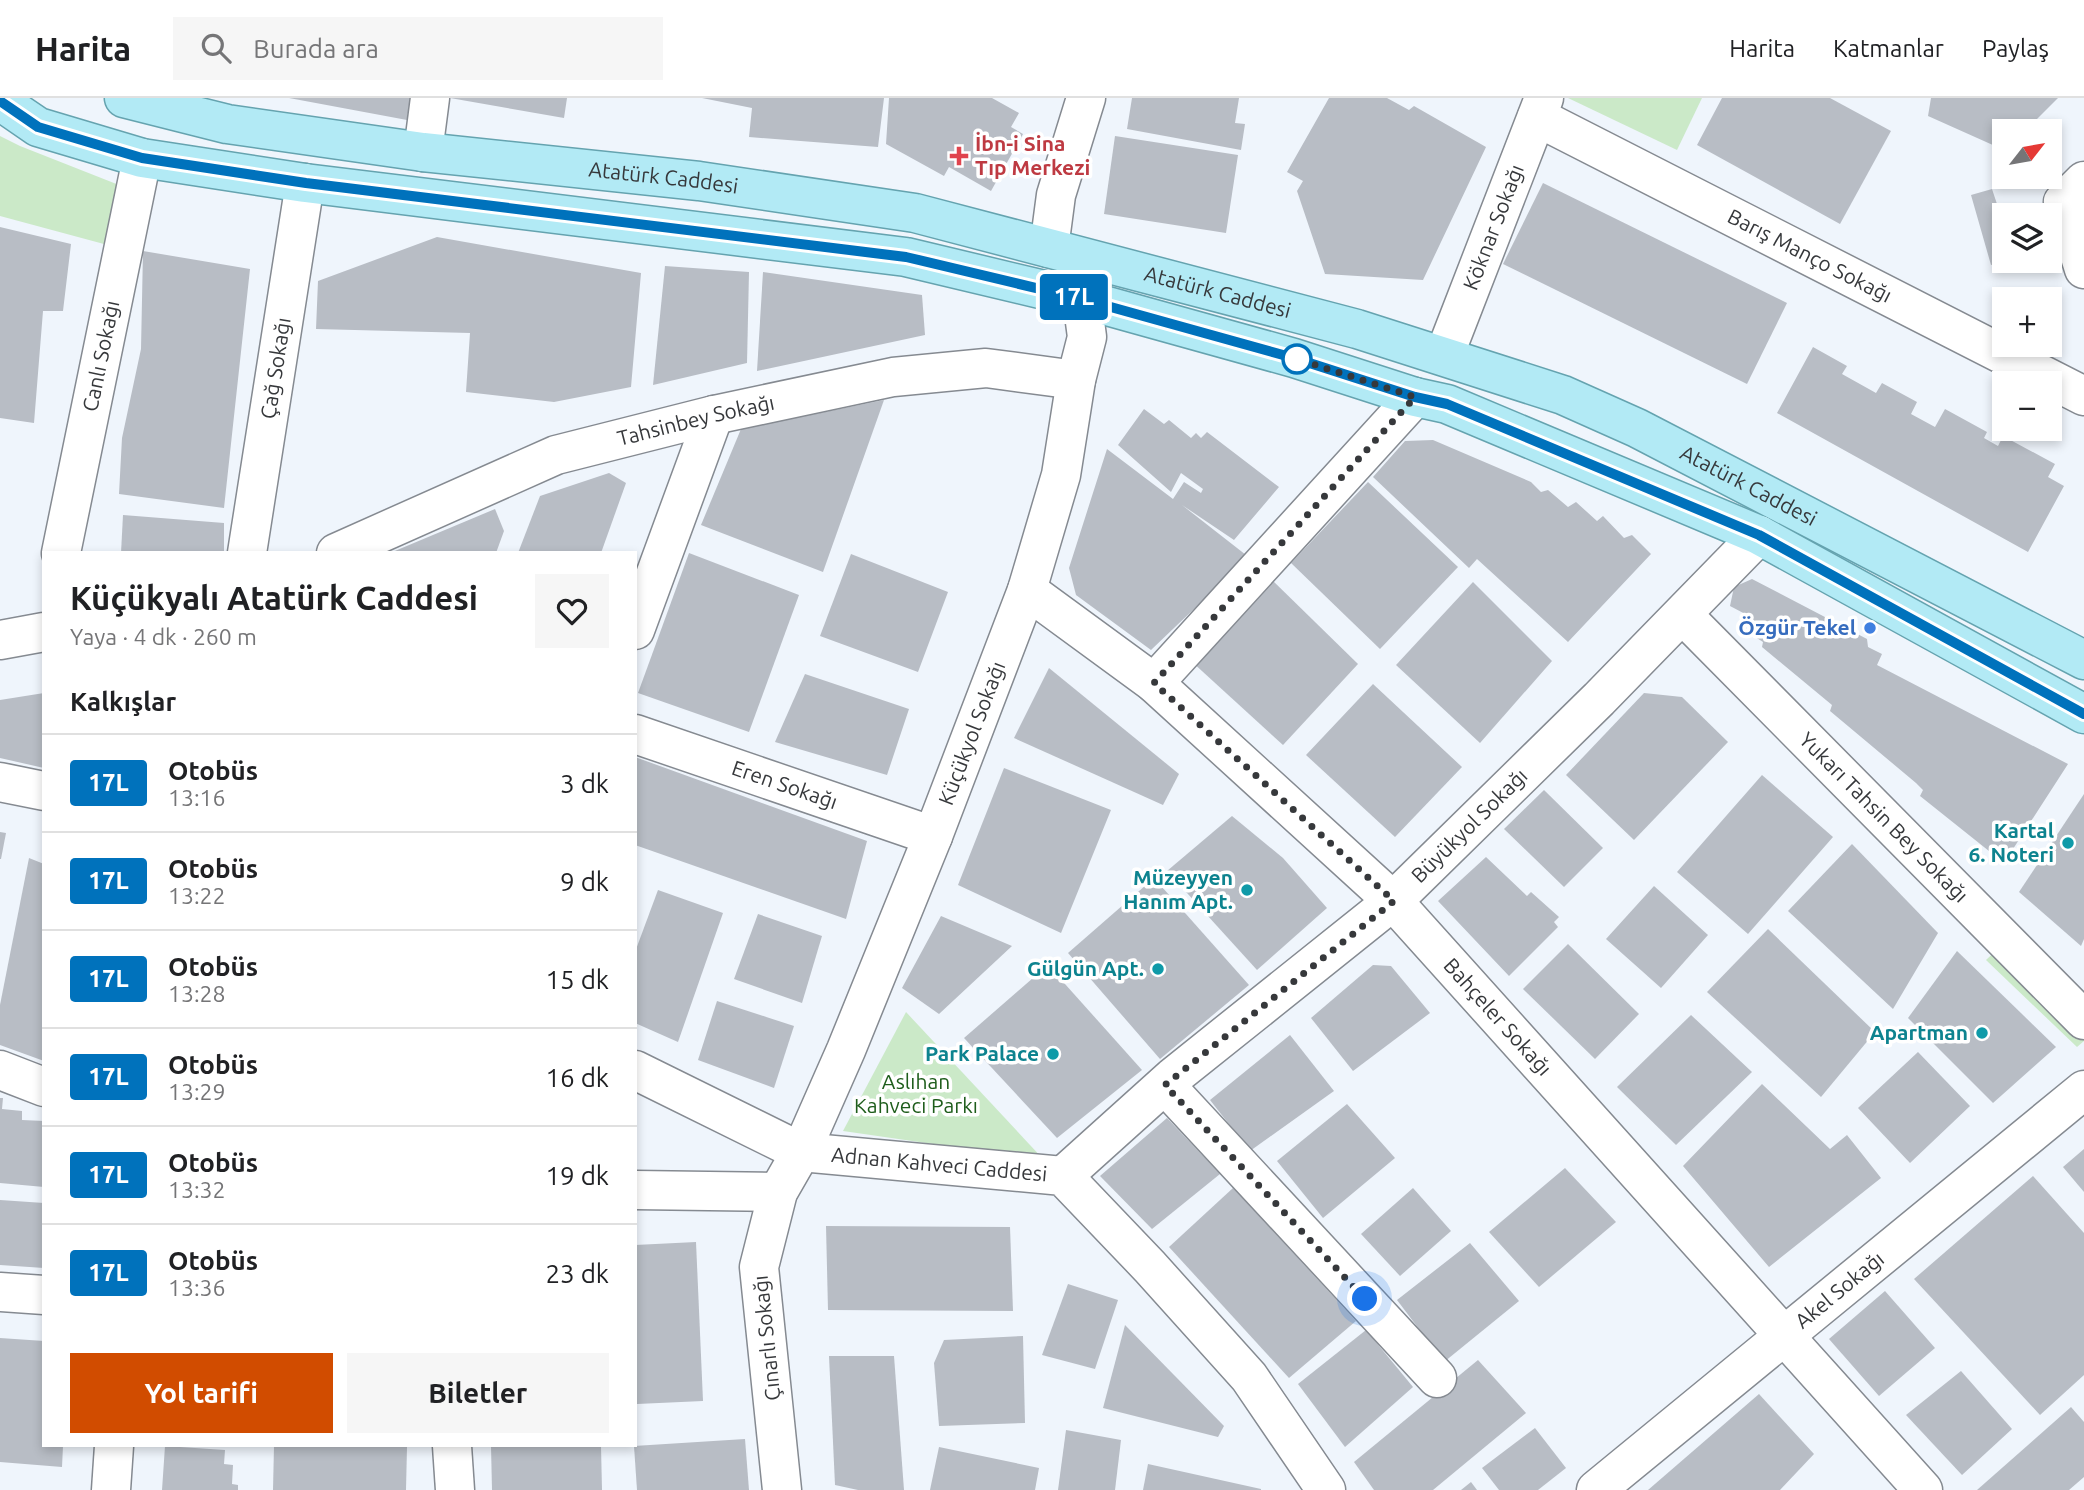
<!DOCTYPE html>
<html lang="tr">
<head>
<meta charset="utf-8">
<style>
	body { margin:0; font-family:Ubuntu,sans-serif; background:#f6f6f6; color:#202124; height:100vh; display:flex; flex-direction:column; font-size:26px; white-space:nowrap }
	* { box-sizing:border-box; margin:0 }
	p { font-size:23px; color:#757577 }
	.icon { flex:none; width:38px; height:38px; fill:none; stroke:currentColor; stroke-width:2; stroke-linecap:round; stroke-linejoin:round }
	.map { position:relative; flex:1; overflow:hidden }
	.sheet { position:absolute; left:42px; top:453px; width:595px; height:896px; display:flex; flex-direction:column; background:#fff; border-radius:0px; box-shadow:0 4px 10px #0003 }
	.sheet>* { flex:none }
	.badge { padding:0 14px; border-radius:5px; font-size:24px; line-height:46px }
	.needle { width:46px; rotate:59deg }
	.tools { position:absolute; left:1992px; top:21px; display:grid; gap:14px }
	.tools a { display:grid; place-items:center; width:70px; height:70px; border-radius:0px; background:#fff; box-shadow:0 4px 10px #0003; font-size:35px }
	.you { position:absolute; width:35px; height:35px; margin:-18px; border:5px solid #fff; border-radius:50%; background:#1a73e8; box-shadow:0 0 0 10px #1a73e833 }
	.map>.badge { position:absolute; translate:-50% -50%; box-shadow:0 0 0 4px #fff }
	h2 { padding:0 28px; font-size:26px; line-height:63px }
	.round { display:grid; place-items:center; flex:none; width:74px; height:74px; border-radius:0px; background:#f6f6f6 }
	.overview { display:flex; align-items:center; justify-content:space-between; height:119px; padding:0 28px }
	h1 { font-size:33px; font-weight:600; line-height:52px }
	.action { display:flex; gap:14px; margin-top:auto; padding:14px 28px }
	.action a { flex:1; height:80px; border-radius:0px; background:#d14c00; color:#fff; font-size:28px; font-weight:600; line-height:80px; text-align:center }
	.action a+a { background:#f6f6f6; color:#202124 }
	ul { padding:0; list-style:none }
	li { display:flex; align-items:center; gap:21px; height:98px; padding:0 28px; border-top:2px solid #e0e0e0 }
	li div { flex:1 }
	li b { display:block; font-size:26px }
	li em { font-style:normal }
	li .badge { min-width:77px; font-weight:700; text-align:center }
	header { display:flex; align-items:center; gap:42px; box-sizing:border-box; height:98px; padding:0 35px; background:#fff; border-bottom:2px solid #e0e0e0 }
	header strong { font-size:33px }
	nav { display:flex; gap:38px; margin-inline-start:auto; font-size:24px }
	.search { width:490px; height:63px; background:#f6f6f6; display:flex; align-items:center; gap:18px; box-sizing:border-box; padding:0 24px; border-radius:0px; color:#757577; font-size:26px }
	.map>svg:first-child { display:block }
	.green { fill:#cbe9c8 }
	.building { fill:#b8bdc5 }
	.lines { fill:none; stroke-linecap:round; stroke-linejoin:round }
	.minor-casing { stroke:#858a91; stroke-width:41 }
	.major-casing { stroke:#65a3af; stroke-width:41 }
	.minor { stroke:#fff; stroke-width:38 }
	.major { stroke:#b2eaf5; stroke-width:38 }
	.line-casing { stroke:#fff; stroke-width:16 }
	.line { stroke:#0072bc; stroke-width:10 }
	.walk { stroke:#36383b; stroke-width:7; stroke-dasharray:0 12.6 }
	.health-dot { fill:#e0444e; stroke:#fff; stroke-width:2.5 }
	.stop-dot { fill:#fff; stroke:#0072bc; stroke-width:3.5 }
	.shop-dot { fill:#3f7fe0; stroke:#fff; stroke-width:2.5 }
	.culture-dot { fill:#0f9aa8; stroke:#fff; stroke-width:2.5 }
	.labels { text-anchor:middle; stroke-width:7; stroke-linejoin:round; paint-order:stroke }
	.health-label { font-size:21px; font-weight:bold; fill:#be3a42; stroke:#fff; text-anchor:start }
	.street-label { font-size:21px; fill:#36383b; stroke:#fff }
	.shop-label { font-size:21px; font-weight:bold; fill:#366cbe; stroke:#fff; text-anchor:end }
	.culture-label { font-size:21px; font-weight:bold; fill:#0d838f; stroke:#fff; text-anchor:end }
	.park-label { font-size:21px; fill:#1e5d1b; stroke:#fff }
</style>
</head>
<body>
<header>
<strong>Harita</strong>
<div class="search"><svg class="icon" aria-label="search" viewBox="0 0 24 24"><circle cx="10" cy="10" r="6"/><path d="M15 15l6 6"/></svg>Burada ara</div>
<nav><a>Harita</a><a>Katmanlar</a><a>Paylaş</a></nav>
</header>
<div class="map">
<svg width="2084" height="1392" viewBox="0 0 2084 1392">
	<rect width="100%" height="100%" fill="#eff5fc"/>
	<g class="green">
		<path d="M 1568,0 L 1702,0 L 1677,52 Z"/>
		<path d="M 0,38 L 20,48 L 119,87 L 115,149 L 0,118 Z"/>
		<path d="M 2003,846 L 2084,926 L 2084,943 L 2077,949 L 1986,862 Z"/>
		<path d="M 906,914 L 1044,1062 L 843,1033 Z"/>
	</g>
	<g class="building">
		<path d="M 289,0 L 410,0 L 407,22 Z"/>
		<path d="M 450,0 L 567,0 L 564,20 Z"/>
		<path d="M 702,0 L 884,0 L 878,49 L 749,39 L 752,10 Z"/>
		<path d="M 889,0 L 992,0 L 1019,15 L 1011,29 L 1023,36 L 991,93 L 949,69 L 944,78 L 886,46 Z"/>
		<path d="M 1132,0 L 1239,0 L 1235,25 L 1245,26 L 1241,52 L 1127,31 Z"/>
		<path d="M 1329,0 L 1387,0 L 1409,12 L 1414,8 L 1486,49 L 1423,182 L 1325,176 L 1297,93 L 1303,83 L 1287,74 Z"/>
		<path d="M 1722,0 L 1830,0 L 1891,33 L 1840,126 L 1697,47 Z"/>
		<path d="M 1931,0 L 2058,0 L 2025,33 L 2004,33 L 2004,52 L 1928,18 Z"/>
		<path d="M 1115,38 L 1238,57 L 1226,135 L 1104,116 Z"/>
		<path d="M 1543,85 L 1787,205 L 1747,286 L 1503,166 Z"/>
		<path d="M 1992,91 L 1998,109 L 2011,106 L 2015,117 L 2004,117 L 2004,164 L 1991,167 L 1971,97 Z"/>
		<path d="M 0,129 L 71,146 L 63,213 L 43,213 L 34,325 L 0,320 Z"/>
		<path d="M 437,139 L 641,175 L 631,289 L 554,304 L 466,294 L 470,235 L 316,231 L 318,183 Z"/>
		<path d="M 143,153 L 250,171 L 224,410 L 119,396 L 122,340 L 141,251 Z"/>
		<path d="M 665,168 L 749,174 L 747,265 L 653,287 Z"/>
		<path d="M 763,174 L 922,197 L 925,237 L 757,273 Z"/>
		<path d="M 1813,249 L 1847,268 L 1842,276 L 1876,295 L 1882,285 L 1917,304 L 1911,316 L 1935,329 L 1945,311 L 1987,334 L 1984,340 L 1998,348 L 2003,338 L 2055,366 L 2048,379 L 2064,388 L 2028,454 L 1777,315 Z"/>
		<path d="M 884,302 L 823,474 L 701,427 L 741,331 Z"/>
		<path d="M 1144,311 L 1164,326 L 1169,322 L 1191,340 L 1196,335 L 1201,340 L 1207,334 L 1279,389 L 1234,442 L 1182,407 L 1246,457 L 1219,487 L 1151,552 L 1076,497 L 1069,470 L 1107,351 L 1173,401 L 1184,384 L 1201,395 L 1203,391 L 1181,375 L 1171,394 L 1118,347 Z"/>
		<path d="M 1433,342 L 1531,384 L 1541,394 L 1548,392 L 1568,409 L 1576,404 L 1597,423 L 1603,418 L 1624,440 L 1632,437 L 1651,456 L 1568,544 L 1477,461 L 1469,470 L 1373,379 L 1405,343 Z"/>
		<path d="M 609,375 L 626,385 L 601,455 L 518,455 L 540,398 Z"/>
		<path d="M 1368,384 L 1458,469 L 1380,551 L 1291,465 Z"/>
		<path d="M 495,411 L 504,433 L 496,455 L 390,455 Z"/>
		<path d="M 123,417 L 224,425 L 224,455 L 121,455 Z"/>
		<path d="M 689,455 L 799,497 L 749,634 L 638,595 Z"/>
		<path d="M 851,456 L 948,494 L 918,574 L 820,538 Z"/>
		<path d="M 1270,480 L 1358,566 L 1283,647 L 1191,563 Z"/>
		<path d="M 1752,481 L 1867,541 L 1868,549 L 1882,556 L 1877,567 L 2068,666 L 2004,765 L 1920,698 L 1923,692 L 1916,685 L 1830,613 L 1832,607 L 1762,549 L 1763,544 L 1749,535 L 1749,518 L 1730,508 L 1734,489 Z"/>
		<path d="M 1473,484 L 1552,563 L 1480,645 L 1396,567 Z"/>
		<path d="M 1049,570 L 1179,676 L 1163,707 L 1014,640 Z"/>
		<path d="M 805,576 L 909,611 L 887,677 L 775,644 Z"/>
		<path d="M 1373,586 L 1462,669 L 1395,739 L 1306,657 Z"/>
		<path d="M 44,595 L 44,670 L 0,660 L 0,602 Z"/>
		<path d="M 1644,595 L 1682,599 L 1728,644 L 1634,742 L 1566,677 Z"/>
		<path d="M 635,659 L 867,743 L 846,821 L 635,747 Z"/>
		<path d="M 1004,670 L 1111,712 L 1061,835 L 958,787 Z"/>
		<path d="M 1762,677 L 1833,739 L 1748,836 L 1677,774 Z"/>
		<path d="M 1544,692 L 1603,750 L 1564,789 L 1504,731 Z"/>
		<path d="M 2084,696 L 2084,841 L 2081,848 L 2019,794 Z"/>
		<path d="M 1232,718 L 1283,760 L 1327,810 L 1257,872 L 1167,773 Z"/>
		<path d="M 0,734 L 6,735 L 1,761 L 0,761 Z"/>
		<path d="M 1852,746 L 1938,835 L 1893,911 L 1788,813 Z"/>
		<path d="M 1486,759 L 1527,798 L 1531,794 L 1559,819 L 1554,824 L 1558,829 L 1509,878 L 1438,803 Z"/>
		<path d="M 29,760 L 44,766 L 44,963 L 0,947 L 0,907 Z"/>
		<path d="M 1154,780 L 1249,887 L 1160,961 L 1068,855 Z"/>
		<path d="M 1654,788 L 1708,837 L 1661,890 L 1606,841 Z"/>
		<path d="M 658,792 L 723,815 L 678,944 L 635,925 L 635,854 Z"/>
		<path d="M 758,816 L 822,838 L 802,905 L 734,881 Z"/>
		<path d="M 941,818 L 1012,848 L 939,916 L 902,890 Z"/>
		<path d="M 1768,831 L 1875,934 L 1821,999 L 1707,894 Z"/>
		<path d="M 1568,846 L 1639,916 L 1595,961 L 1523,891 Z"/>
		<path d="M 1957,853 L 2056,949 L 1993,1005 L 1908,920 Z"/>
		<path d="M 1048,867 L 1142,972 L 1057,1040 L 964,940 Z"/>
		<path d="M 1373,867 L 1391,868 L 1430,915 L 1353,973 L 1311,920 Z"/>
		<path d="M 717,903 L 794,928 L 774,990 L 698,962 Z"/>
		<path d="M 1691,917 L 1752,974 L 1676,1047 L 1617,989 Z"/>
		<path d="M 1290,937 L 1334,993 L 1250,1053 L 1210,1002 Z"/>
		<path d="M 1918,954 L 1970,1008 L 1910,1065 L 1858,1010 Z"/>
		<path d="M 1762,986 L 1830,1051 L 1847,1037 L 1881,1080 L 1769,1169 L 1683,1068 Z"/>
		<path d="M 0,1000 L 3,1000 L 2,1011 L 22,1013 L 22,1022 L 44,1023 L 44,1089 L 0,1085 Z"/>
		<path d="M 1347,1006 L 1395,1060 L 1323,1120 L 1277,1063 Z"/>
		<path d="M 1167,1020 L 1220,1076 L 1152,1131 L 1100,1078 Z"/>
		<path d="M 2084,1051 L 2084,1094 L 2063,1069 Z"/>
		<path d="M 1565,1070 L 1616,1124 L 1539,1189 L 1489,1134 Z"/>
		<path d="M 2033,1078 L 2084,1135 L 2084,1277 L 2040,1317 L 1914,1181 Z"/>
		<path d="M 1233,1090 L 1356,1223 L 1289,1280 L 1169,1149 Z"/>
		<path d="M 1413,1090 L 1451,1133 L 1400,1178 L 1361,1136 Z"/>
		<path d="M 0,1102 L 44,1105 L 44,1170 L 0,1167 Z"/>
		<path d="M 826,1128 L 1010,1129 L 1013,1213 L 828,1212 Z"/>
		<path d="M 696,1144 L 703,1303 L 637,1306 L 635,1147 Z"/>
		<path d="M 1470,1145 L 1519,1203 L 1444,1264 L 1397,1202 Z"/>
		<path d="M 1068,1186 L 1118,1202 L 1095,1271 L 1042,1257 Z"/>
		<path d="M 1885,1193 L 1935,1250 L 1879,1298 L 1829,1241 Z"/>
		<path d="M 1125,1227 L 1224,1328 L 1218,1339 L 1103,1310 Z"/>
		<path d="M 1366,1232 L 1413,1289 L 1345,1349 L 1298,1286 Z"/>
		<path d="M 1023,1238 L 1025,1325 L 939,1328 L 934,1265 L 944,1242 Z"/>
		<path d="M 0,1240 L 44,1243 L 44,1348 L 63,1348 L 62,1369 L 0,1364 Z"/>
		<path d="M 829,1258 L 894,1258 L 904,1392 L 858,1392 L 835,1387 Z"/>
		<path d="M 1478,1262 L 1526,1315 L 1433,1392 L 1374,1392 L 1354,1364 Z"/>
		<path d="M 1961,1273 L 2012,1331 L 1962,1377 L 1906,1317 Z"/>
		<path d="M 1759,1296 L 1814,1356 L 1780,1392 L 1648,1392 Z"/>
		<path d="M 2071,1309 L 2084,1324 L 2084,1379 L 2069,1392 L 1977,1392 Z"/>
		<path d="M 1535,1330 L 1566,1370 L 1538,1392 L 1499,1392 L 1482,1370 Z"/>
		<path d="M 1066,1332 L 1121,1342 L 1115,1392 L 1058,1392 Z"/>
		<path d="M 745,1341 L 749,1392 L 637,1392 L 634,1348 Z"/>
		<path d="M 165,1348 L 225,1352 L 224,1366 L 233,1367 L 232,1386 L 238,1387 L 238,1392 L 162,1392 Z"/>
		<path d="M 274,1348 L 407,1349 L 406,1392 L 273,1392 Z"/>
		<path d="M 491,1348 L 601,1348 L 602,1392 L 492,1392 Z"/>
		<path d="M 939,1349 L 1039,1370 L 1035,1392 L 930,1392 Z"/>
		<path d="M 1148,1366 L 1261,1391 L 1261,1392 L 1143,1392 Z"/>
		<path d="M 1471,1384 L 1477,1392 L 1461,1392 Z"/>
	</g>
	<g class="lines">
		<g class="minor-casing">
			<g id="minor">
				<path id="s1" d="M 1537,19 L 2084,298"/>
				<path d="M 423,54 L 430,0"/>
				<path d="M 2084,83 L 2063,104 L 2084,171"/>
				<path d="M 1049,150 L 1056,97 L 1086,0"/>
				<path id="s2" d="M 1444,258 L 1544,0"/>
				<path id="s3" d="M 61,455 L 142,60"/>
				<path id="s4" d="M 247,455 L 305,85"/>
				<path id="s5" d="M 336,455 L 556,357 L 714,317 L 893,279 L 986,270 L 1076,282"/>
				<path id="s6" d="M 1027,492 L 1154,585 L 1393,803 L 1923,1392"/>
				<path id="s7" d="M 1683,517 L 2084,922"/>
				<path d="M 635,532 L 714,317"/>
				<path d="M 0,542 L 44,534"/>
				<path d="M 1154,585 L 1415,299"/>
				<path id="s8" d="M 635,636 L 933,738"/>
				<path d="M 0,684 L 44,693"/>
				<path d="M 0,972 L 44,989"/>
				<path id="s9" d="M 635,972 L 801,1054 L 1063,1078 L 1150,1169 L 1249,1279 L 1326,1392"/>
				<path d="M 1165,987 L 1437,1280"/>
				<path id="s10" d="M 1063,1078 L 1173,979 L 1393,803 L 1599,601 L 1759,437"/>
				<path d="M 635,1092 L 778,1094"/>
				<path d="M 0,1194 L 44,1197"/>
				<path d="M 452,1348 L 455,1392"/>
				<path d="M 111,1392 L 114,1348"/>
				<path id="s11" d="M 782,1392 L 759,1169 L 778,1094 L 801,1054 L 846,952 L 933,738 L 1027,492 L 1061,377 L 1076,282 L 1087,239 L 1082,201"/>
				<path id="s12" d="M 1596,1392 L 2084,992"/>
			</g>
		</g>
		<g class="major-casing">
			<g id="major">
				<path id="s13" d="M 124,0 L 227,26 L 423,54 L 699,83 L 915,115 L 1357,231 L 1563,297 L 1637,330 L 2084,562"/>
				<path d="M 0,3 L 38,29 L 142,60 L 305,85 L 906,159 L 1082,201 L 1294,260 L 1415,299 L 1447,306 L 1759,437 L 2084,616"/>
			</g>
		</g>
		<use href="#minor" class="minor"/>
		<use href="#major" class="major"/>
	</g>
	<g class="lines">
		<g class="line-casing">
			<path id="line" d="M 0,3 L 38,29 L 142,60 L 306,85 L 906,159 L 1082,201 L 1294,260 L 1415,299 L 1447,306 L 1759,437 L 2084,616"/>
		</g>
		<use href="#line" class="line"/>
		<path class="walk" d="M 1297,261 L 1294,260 L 1415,299 L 1154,585 L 1394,803 L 1165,987 L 1365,1201"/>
	</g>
	<path class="health-dot" d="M955.5 47.5h7v7h7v7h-7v7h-7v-7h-7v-7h7z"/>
	<circle class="stop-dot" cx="1297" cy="261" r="14"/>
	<circle class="shop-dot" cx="1870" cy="530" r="7"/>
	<g class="culture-dot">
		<circle cx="2068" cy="745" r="7"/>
		<circle cx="1247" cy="792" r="7"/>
		<circle cx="1158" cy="871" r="7"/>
		<circle cx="1982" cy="935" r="7"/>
		<circle cx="1053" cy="956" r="7"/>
	</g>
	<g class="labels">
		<g class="health-label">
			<text x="975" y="53">İbn-i Sina<tspan x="975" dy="24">Tıp Merkezi</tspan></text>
		</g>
		<g class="street-label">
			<text dy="7" stroke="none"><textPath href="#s13" startOffset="546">Atatürk Caddesi</textPath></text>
			<text dy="7" stroke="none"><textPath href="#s2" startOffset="138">Köknar Sokağı</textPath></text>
			<text dy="7" stroke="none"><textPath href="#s1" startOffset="306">Barış Manço Sokağı</textPath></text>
			<text dy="7" stroke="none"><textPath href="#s13" startOffset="1113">Atatürk Caddesi</textPath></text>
			<text dy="7" stroke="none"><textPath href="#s3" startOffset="201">Canlı Sokağı</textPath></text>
			<text dy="7" stroke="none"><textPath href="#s4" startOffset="187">Çağ Sokağı</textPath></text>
			<text dy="7" stroke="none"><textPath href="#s5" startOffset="385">Tahsinbey Sokağı</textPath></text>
			<text dy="7" stroke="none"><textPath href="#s13" startOffset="1680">Atatürk Caddesi</textPath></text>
			<text dy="7" stroke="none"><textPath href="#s11" startOffset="800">Küçükyol Sokağı</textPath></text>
			<text dy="7" stroke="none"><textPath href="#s8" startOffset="158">Eren Sokağı</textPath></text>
			<text dy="7" stroke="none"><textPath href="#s7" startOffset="285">Yukarı Tahsin Bey Sokağı</textPath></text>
			<text dy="7" stroke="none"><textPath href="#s10" startOffset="537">Büyükyol Sokağı</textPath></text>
			<text dy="7" stroke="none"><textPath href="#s6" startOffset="637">Bahçeler Sokağı</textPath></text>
			<text dy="7" stroke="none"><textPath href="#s9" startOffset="324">Adnan Kahveci Caddesi</textPath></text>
			<text dy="7" stroke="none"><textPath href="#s12" startOffset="315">Akel Sokağı</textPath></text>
			<text transform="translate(767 1240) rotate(-96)" y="7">Çınarlı Sokağı</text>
		</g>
		<g class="shop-label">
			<text x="1856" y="537">Özgür Tekel</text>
		</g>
		<g class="culture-label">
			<text x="2054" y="740">Kartal<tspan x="2054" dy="24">6. Noteri</tspan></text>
			<text x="1233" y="787">Müzeyyen<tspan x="1233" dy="24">Hanım Apt.</tspan></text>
			<text x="1144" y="878">Gülgün Apt.</text>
			<text x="1968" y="942">Apartman</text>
			<text x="1039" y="963">Park Palace</text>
		</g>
		<g class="park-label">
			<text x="916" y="991">Aslıhan<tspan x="916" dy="24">Kahveci Parkı</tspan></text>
		</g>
	</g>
</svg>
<div class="tools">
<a><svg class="needle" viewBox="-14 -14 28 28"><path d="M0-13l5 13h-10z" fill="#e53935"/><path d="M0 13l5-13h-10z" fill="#757577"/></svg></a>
<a><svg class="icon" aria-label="layers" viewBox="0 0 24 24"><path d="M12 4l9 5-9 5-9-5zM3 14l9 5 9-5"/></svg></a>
<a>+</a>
<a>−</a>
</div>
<div class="you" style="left:1365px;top:1201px"></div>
<b class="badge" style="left:1074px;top:199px;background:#0072bc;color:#fff">17L</b>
<section class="sheet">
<div class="overview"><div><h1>Küçükyalı Atatürk Caddesi</h1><p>Yaya · 4 dk · 260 m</p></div><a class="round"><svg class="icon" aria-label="heart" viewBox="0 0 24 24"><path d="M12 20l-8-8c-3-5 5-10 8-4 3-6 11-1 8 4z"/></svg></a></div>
<h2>Kalkışlar</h2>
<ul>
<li><span class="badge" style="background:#0072bc;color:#fff">17L</span><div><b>Otobüs</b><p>13:16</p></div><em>3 dk</em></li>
<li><span class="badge" style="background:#0072bc;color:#fff">17L</span><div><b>Otobüs</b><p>13:22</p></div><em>9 dk</em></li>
<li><span class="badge" style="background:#0072bc;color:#fff">17L</span><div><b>Otobüs</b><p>13:28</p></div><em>15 dk</em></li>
<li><span class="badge" style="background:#0072bc;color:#fff">17L</span><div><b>Otobüs</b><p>13:29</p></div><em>16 dk</em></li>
<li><span class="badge" style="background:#0072bc;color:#fff">17L</span><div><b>Otobüs</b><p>13:32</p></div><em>19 dk</em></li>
<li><span class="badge" style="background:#0072bc;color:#fff">17L</span><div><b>Otobüs</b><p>13:36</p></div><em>23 dk</em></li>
</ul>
<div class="action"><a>Yol tarifi</a><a>Biletler</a></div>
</section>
</div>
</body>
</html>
